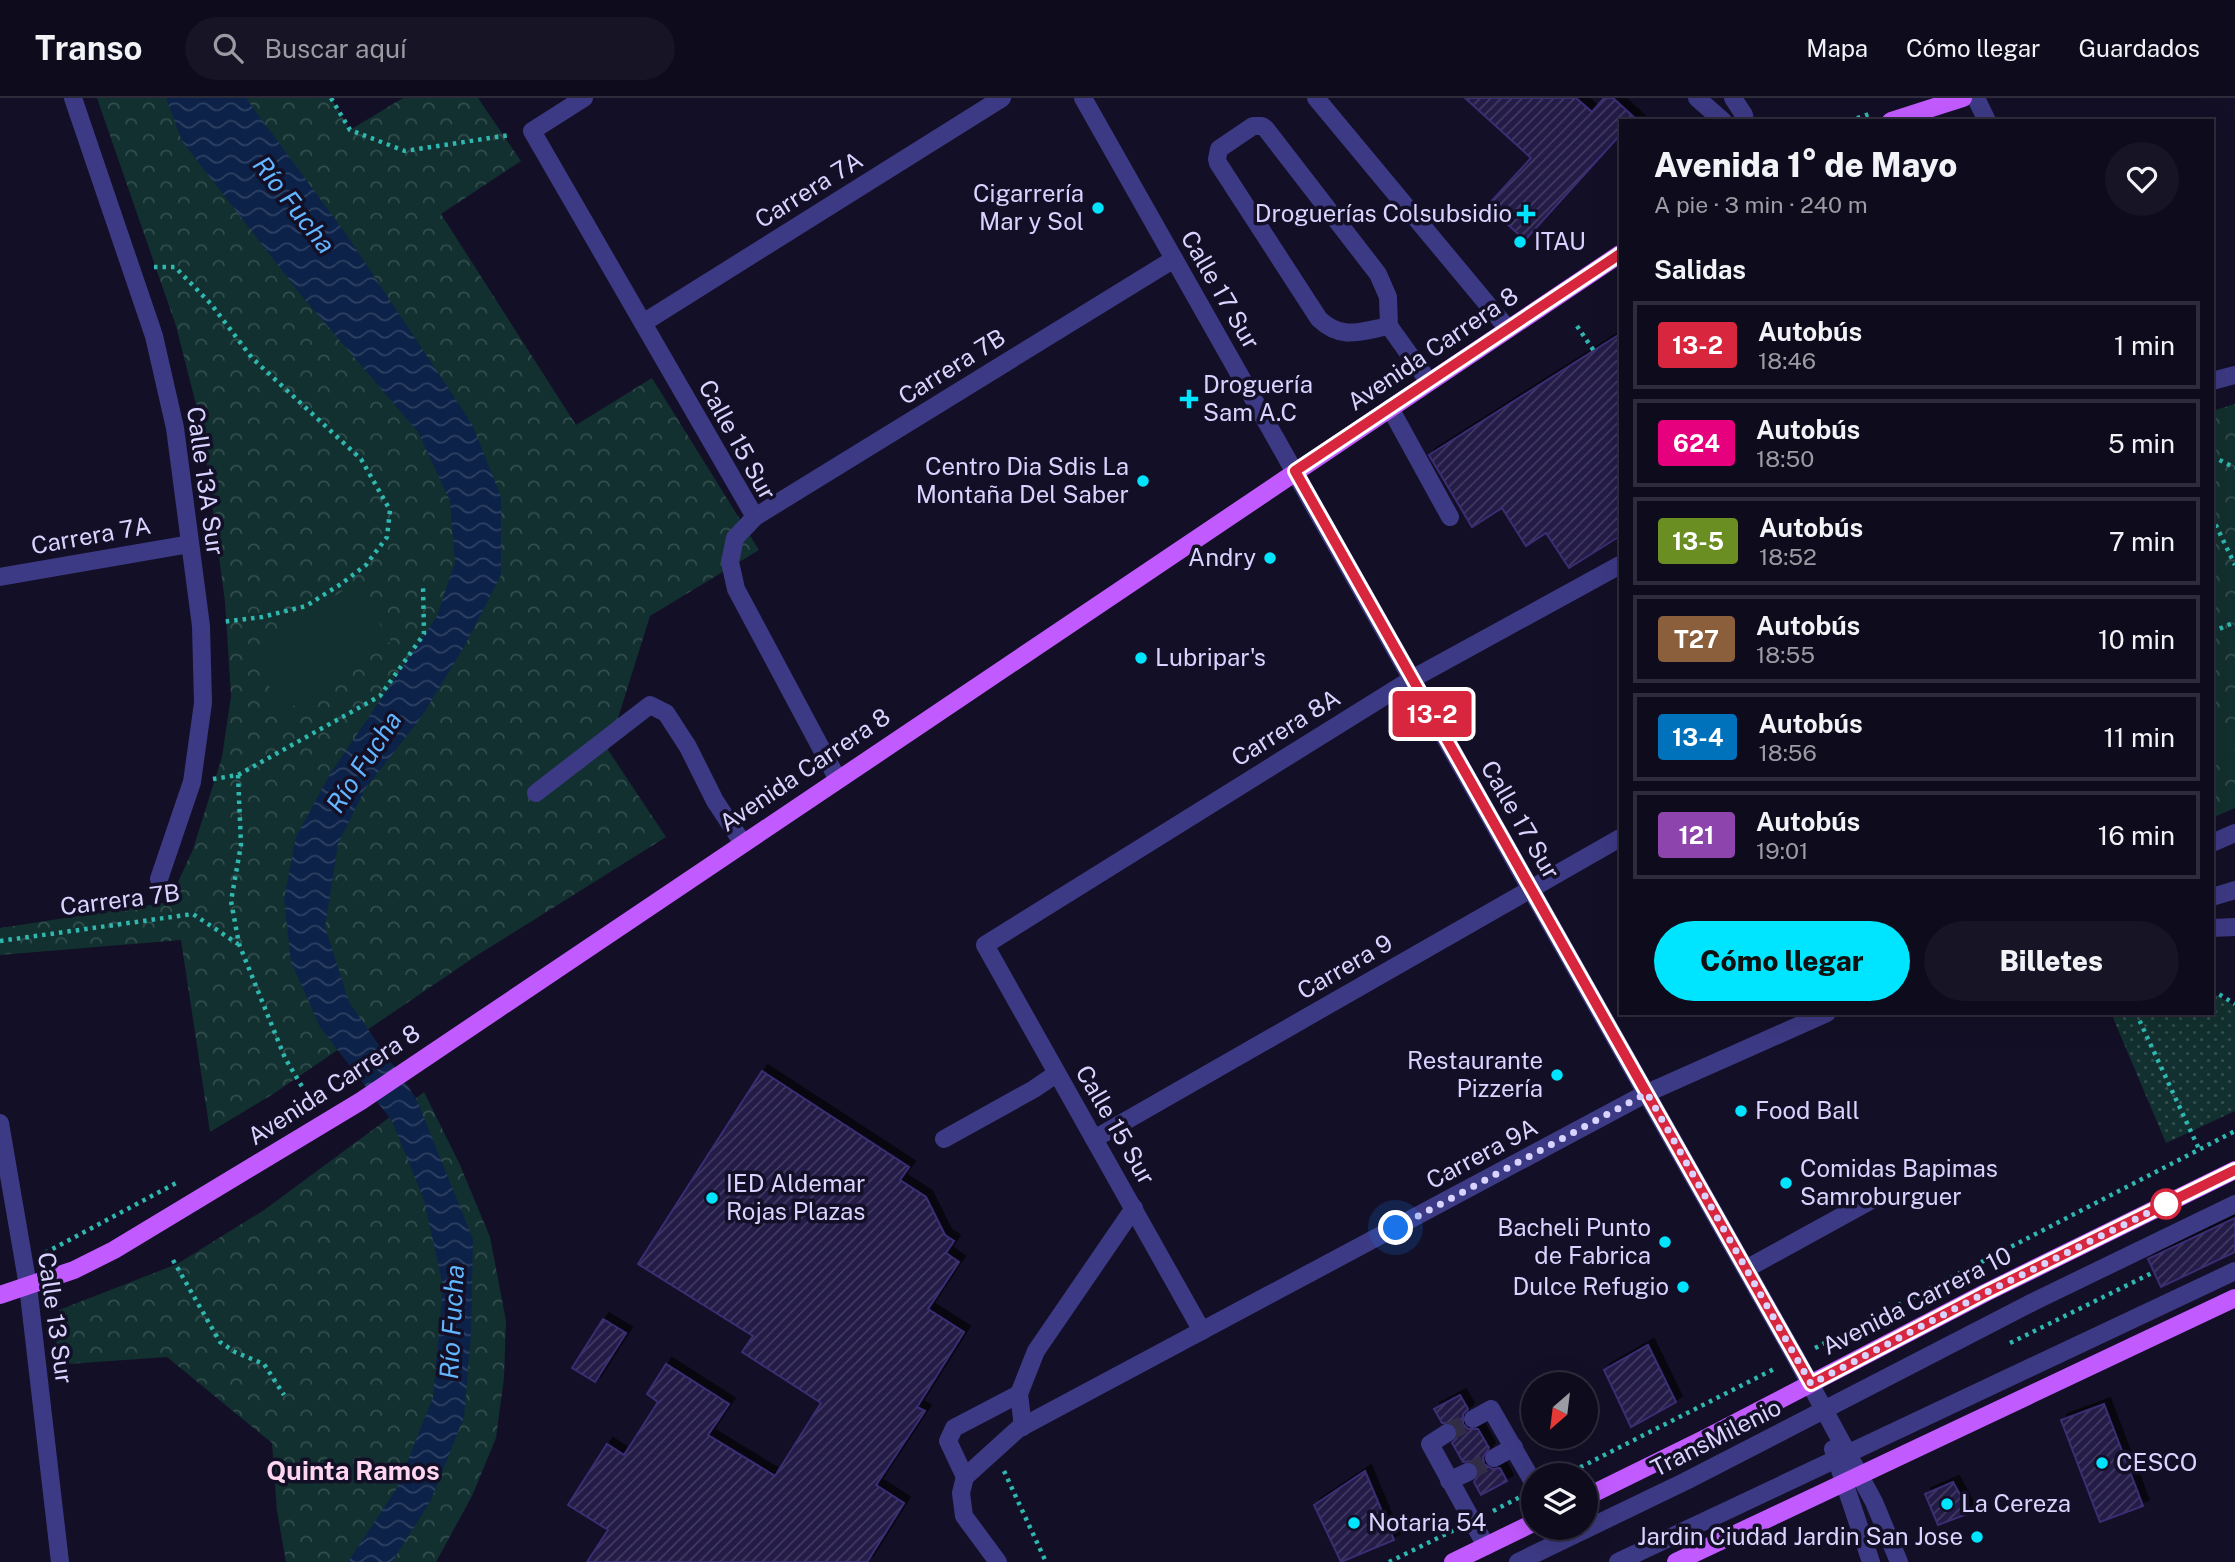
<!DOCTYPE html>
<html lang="es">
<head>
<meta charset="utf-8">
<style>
	body { margin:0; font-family:"Public Sans",sans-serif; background:#171425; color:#f1f3f6; height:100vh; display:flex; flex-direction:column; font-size:26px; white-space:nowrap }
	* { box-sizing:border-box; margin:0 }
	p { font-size:23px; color:#9b9ba3 }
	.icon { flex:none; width:38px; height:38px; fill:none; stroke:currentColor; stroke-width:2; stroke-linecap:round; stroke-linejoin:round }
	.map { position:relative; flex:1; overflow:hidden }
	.panel { position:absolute; left:1619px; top:21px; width:595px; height:896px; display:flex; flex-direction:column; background:#0e0b1c; border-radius:0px; box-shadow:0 7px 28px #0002,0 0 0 2px #2e2b3b }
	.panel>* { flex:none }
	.badge { padding:0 14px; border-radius:5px; font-size:24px; line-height:46px }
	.needle { width:46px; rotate:208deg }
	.tools { position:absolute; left:1521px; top:1274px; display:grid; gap:14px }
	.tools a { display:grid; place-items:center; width:77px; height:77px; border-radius:50%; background:#0e0b1c; box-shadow:0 7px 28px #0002,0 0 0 2px #2e2b3b; font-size:35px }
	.you { position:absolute; width:35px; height:35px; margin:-18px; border:5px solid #fff; border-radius:50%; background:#1a73e8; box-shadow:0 0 0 10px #1a73e833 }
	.map>.badge { position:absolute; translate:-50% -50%; box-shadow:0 0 0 4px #fff }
	h2 { padding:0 35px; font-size:26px; line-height:63px }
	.round { display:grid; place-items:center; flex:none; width:74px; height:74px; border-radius:37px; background:#171425 }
	.headline { display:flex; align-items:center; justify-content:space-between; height:119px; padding:0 35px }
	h1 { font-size:33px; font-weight:800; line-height:52px }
	.primary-button { display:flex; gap:14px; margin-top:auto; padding:14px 35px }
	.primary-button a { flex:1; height:80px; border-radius:42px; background:#00e5ff; color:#111; font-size:28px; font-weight:800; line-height:80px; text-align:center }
	.primary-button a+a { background:#171425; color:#f1f3f6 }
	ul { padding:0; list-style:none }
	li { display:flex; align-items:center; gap:21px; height:88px; margin:0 14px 10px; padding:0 21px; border:4px solid #2e2b3b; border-radius:0px }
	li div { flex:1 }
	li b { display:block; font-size:26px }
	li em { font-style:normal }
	li .badge { min-width:77px; font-weight:700; text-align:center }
	header { display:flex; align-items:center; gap:42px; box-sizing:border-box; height:98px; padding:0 35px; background:#0e0b1c; border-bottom:2px solid #2e2b3b }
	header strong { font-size:33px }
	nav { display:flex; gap:38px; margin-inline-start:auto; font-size:24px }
	.search { width:490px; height:63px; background:#171425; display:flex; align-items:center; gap:18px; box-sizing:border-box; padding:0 24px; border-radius:38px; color:#9b9ba3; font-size:26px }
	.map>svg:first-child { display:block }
	.grass { fill:url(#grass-dots) }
	.park { fill:url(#park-crowns) }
	.garden { fill:#12302f }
	.water { fill:url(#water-waves) }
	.building { fill:url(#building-hatch); stroke:#3b2d73; stroke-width:2; filter:url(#shadow) }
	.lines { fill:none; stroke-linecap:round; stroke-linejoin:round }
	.minor-tunnel { stroke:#312d47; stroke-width:18; stroke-dasharray:18 9; stroke-linecap:butt }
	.path { stroke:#2fb8b0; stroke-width:4.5; stroke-dasharray:3.5 5; stroke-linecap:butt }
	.minor { stroke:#3d3a85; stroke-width:18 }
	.major { stroke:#c25bff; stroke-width:18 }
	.line-casing { stroke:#fff; stroke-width:16 }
	.line { stroke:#d7263d; stroke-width:10 }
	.walk { stroke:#d9d4ff; stroke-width:7; stroke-dasharray:0 12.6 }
	.poi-dot { fill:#00e5ff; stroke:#130f26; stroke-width:2.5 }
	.stop-dot { fill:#fff; stroke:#d7263d; stroke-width:3.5 }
	.labels { text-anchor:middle; stroke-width:7; stroke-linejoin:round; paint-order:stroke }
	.street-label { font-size:24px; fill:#d9d4ff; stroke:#130f26 }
	.poi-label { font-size:24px; fill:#d9d4ff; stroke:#130f26; text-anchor:start }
	.water-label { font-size:26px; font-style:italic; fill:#62b6ff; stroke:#130f26 }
	.neighbourhood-label { font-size:26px; font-weight:bold; fill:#ffd6f0; stroke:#130f26 }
</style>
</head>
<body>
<header>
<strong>Transo</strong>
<div class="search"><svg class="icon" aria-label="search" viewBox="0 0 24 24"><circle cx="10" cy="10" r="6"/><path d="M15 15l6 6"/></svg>Buscar aquí</div>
<nav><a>Mapa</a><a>Cómo llegar</a><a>Guardados</a></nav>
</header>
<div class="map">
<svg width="2235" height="1464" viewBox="0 0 2235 1464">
	<defs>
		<pattern id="grass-dots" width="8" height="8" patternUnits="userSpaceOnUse" patternTransform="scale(1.75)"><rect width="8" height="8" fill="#12302f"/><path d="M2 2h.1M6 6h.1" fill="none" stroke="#344d4e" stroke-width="1.8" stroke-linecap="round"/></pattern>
		<pattern id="park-crowns" width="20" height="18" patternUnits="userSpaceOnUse" patternTransform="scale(1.75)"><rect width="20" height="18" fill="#12302f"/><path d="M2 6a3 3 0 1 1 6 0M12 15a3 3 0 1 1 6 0" fill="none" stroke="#344d4e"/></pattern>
		<pattern id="water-waves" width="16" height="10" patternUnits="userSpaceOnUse" patternTransform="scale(1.75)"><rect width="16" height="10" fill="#0c2248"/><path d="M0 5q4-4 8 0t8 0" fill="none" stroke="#2f4163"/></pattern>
		<pattern id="building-hatch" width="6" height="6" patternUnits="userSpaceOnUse" patternTransform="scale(1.75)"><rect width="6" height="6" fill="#241b47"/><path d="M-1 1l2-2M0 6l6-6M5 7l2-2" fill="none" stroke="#433b63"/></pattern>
		<filter id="shadow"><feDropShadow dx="6" dy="-6" stdDeviation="0" flood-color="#0009"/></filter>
	</defs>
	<rect width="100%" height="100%" fill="#130f26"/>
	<path class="grass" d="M 2212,895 L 2235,908 L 2235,1013 L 2166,1045 L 2111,915 L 2212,915 Z"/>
	<g class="park">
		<path d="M 97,0 L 331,0 L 350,32 L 403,0 L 478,0 L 521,63 L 441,116 L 576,327 L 652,280 L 759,452 L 650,518 L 608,652 L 666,739 L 476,858 L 273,996 L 210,1034 L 181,842 L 0,857 L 0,830 L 169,804 L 193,751 L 222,659 L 231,598 L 225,504 L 202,330 L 176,228 Z"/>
		<path d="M 2235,306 L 2235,710 L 2212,720 L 2212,313 Z"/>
		<path d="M 424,994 L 460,1067 L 490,1139 L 506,1223 L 504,1280 L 496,1340 L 472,1398 L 436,1464 L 286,1464 L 277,1413 L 272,1345 L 167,1259 L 54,1267 L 59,1212 L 177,1166 L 264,1112 Z"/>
	</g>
	<g class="garden">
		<path d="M 353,486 L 391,543 L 286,613 L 248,557 Z"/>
		<path d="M 2212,604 L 2235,653 L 2235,658 L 2212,669 Z"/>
	</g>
	<path class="water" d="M 166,0 L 246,0 L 346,136 L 472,326 L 501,399 L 501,477 L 464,549 L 422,618 L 365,691 L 338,746 L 325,829 L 349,904 L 416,1000 L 473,1141 L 471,1237 L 464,1319 L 431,1402 L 392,1464 L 348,1464 L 397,1390 L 433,1299 L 443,1188 L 424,1102 L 392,1023 L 320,929 L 291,864 L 284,801 L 296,739 L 330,676 L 437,518 L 455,464 L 450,403 L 418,334 L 301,197 L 182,43 Z"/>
	<g class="building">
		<path d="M 1465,0 L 1576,0 L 1592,14 L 1604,0 L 1613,0 L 1638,23 L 1620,23 L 1620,37 L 1525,142 L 1487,108 L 1531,60 Z"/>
		<path d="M 1620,236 L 1620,438 L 1569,470 L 1546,435 L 1526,448 L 1502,410 L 1472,429 L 1429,357 Z"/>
		<path d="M 762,973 L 909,1069 L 900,1082 L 926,1099 L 945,1137 L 954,1143 L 946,1155 L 959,1164 L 928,1211 L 964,1234 L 917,1309 L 925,1313 L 876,1387 L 904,1405 L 867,1464 L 587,1464 L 608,1432 L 568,1407 L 607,1346 L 624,1357 L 658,1304 L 647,1296 L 666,1266 L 729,1306 L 708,1337 L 775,1378 L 821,1305 L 742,1254 L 753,1238 L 638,1166 Z"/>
		<path d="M 2235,1120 L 2235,1154 L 2161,1189 L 2148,1161 Z"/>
		<path d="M 603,1221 L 626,1235 L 595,1284 L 572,1270 Z"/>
		<path d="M 1648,1247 L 1676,1304 L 1631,1329 L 1604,1272 Z"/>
		<path d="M 1460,1297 L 1468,1311 L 1463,1316 L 1463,1326 L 1468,1331 L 1478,1331 L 1489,1350 L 1483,1359 L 1484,1366 L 1493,1371 L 1500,1370 L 1507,1383 L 1481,1397 L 1474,1384 L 1479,1376 L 1478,1369 L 1470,1363 L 1463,1364 L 1452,1345 L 1457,1340 L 1457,1329 L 1452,1325 L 1442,1325 L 1434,1311 Z"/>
		<path d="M 2104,1306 L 2143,1408 L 2100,1424 L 2061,1322 Z"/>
		<path d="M 1365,1373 L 1394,1442 L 1341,1464 L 1314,1407 Z"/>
		<path d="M 1953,1384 L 1970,1415 L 1938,1427 L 1925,1396 Z"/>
	</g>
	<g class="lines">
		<g class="minor-tunnel">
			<path d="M 1447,1335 L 1473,1321"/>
			<path d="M 1468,1374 L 1494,1360"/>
		</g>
		<g class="path">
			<path d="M 331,0 L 350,32 L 405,53 L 510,37"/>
			<path d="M 1849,23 L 1872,15"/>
			<path d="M 154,169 L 175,169 L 211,206 L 252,260 L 361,361 L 390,412 L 387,439 L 366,467 L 341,486 L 306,508 L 262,519 L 222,524"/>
			<path d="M 1577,228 L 1594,253"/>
			<path d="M 2212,358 L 2235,370"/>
			<path d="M 2212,419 L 2235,467"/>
			<path d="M 2212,534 L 2235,524"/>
			<path d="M 238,677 L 241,747 L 231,803 L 239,846 L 285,960 L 310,1002"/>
			<path d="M 213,681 L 238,677 L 380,598 L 424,536 L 423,486"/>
			<path d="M 0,843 L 193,816 L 238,846"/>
			<path d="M 2212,892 L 2235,906"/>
			<path d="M 2136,915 L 2199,1051"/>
			<path d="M 45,1155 L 176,1085"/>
			<path d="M 173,1162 L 220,1244 L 235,1254 L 264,1266 L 284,1297"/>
			<path d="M 2010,1245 L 2154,1174"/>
			<path d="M 1815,1250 L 2235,1033"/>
			<path d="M 1004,1373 L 1046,1464"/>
			<path d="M 1565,1377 L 1776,1270"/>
			<path d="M 1493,1413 L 1520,1399"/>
			<path d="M 1389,1464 L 1454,1432"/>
		</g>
		<g class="minor">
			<path d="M 73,0 L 154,238 L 175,330 L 201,528 L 203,605 L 192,684 L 159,781"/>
			<path d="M 584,0 L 532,33 L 755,419"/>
			<path d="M 1083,0 L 1796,1260 L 1874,1404 L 1899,1464"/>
			<path d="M 1316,0 L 1508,231"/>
			<path d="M 1697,0 L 1723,23"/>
			<path d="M 1733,0 L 1744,17 L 1745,23"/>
			<path d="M 1976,0 L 1987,23"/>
			<path d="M 643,225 L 1002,0"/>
			<path d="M 1389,228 C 1362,233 1342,243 1319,221 L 1218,65 L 1217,61 L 1219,51 L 1253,28 L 1262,28 L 1266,31 L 1378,176 L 1388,199 L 1389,228 L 1429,284"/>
			<path d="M 2212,283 L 2235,277"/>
			<path d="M 1390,310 L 1450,419"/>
			<path d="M 0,479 L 190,446"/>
			<path d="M 837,680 L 736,491 L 730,464 L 735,440 L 755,419 L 1174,161"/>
			<path d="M 536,695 L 650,607 L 666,615 L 688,649 L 715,703 L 742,744"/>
			<path d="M 2212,745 L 2235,735"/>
			<path d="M 2212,799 L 2235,792"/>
			<path d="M 2212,830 L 2235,829"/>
			<path d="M 0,1025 L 28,1188 L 60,1464"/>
			<path d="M 944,1041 L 1034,991 L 1056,976"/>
			<path d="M 1094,1041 L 1620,740"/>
			<path d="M 1746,1171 L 1875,1100"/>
			<path d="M 1202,1233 L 985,847 L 1412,581 L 1620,467"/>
			<path d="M 1473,1321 L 1491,1311 L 1533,1384"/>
			<path d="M 1023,1329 L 1019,1296 L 1036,1253 L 1134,1110"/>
			<path d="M 1447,1335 L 1430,1346 L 1486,1448"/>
			<path d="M 1833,1351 L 1871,1464"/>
			<path d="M 1494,1360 L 1514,1349"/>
			<path d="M 965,1379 L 948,1343 L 954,1330 L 1019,1296"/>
			<path d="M 1449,1383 L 1468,1374"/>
			<path d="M 998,1464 L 964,1418 L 961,1395 L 965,1379 L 1018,1331 L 1647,995 L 1827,915"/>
			<path d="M 1518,1464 L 1686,1383 L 2033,1204 L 2235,1106"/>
			<path d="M 1618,1464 L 2235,1173"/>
		</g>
		<g class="major">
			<path d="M 1891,23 L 1963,0"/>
			<path d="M 0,1197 L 74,1172 L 114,1152 L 361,1003 L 1620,156"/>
			<path d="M 1586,1399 L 1708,1339 L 1985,1195 L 2235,1072"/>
			<path d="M 1453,1464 L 1533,1425"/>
			<path d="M 1676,1464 L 2235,1200"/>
		</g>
	</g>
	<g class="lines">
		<g class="line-casing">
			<path id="line" d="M 1620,156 L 1295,373 L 1811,1286 L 1985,1195 L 2235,1072"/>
		</g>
		<use href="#line" class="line"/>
		<path class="walk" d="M 1396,1130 L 1647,995 L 1811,1286 L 1985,1195 L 2166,1106"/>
	</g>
	<g class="poi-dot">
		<circle cx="1098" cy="110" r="7"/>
		<path d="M1522.5 105.5h7v7h7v7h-7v7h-7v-7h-7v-7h7z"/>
		<circle cx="1520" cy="144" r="7"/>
		<path d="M1185.5 290.5h7v7h7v7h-7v7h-7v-7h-7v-7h7z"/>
		<circle cx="1143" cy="383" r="7"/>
		<circle cx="1270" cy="460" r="7"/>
		<circle cx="1141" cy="560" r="7"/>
		<circle cx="1557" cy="977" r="7"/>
		<circle cx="1741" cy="1013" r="7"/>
		<circle cx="1786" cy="1085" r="7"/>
		<circle cx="712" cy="1100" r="7"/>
		<circle cx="1665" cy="1144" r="7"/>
		<circle cx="1683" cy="1189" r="7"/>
		<circle cx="2102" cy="1365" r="7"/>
		<circle cx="1947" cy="1406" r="7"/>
		<circle cx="1354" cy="1425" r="7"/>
		<circle cx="1977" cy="1439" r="7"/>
	</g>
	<circle class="stop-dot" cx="2166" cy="1106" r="14"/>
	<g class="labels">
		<g class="street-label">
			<text transform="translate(809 92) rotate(-32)" y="8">Carrera 7A</text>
			<text transform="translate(1220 192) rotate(60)" y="8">Calle 17 Sur</text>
			<text transform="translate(1433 251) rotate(-34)" y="8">Avenida Carrera 8</text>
			<text transform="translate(952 269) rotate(-32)" y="8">Carrera 7B</text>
			<text transform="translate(737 342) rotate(61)" y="8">Calle 15 Sur</text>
			<text transform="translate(205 383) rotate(82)" y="8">Calle 13A Sur</text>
			<text transform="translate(91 438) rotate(-10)" y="8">Carrera 7A</text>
			<text transform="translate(1286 630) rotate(-32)" y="8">Carrera 8A</text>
			<text transform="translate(805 672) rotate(-34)" y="8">Avenida Carrera 8</text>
			<text transform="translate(1520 722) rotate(60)" y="8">Calle 17 Sur</text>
			<text transform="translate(120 802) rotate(-7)" y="8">Carrera 7B</text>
			<text transform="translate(1345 869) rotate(-30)" y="8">Carrera 9</text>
			<text transform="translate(334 987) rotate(-33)" y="8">Avenida Carrera 8</text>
			<text transform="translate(1115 1027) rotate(60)" y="8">Calle 15 Sur</text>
			<text transform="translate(1482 1056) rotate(-28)" y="8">Carrera 9A</text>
			<text transform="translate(1917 1203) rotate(-27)" y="8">Avenida Carrera 10</text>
			<text transform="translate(55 1220) rotate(82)" y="8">Calle 13 Sur</text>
			<text transform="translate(1716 1340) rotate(-27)" y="8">TransMilenio</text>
		</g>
		<g class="poi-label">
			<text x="1084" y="104" text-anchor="end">Cigarrería<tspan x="1084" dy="28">Mar y Sol</tspan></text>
			<text x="1512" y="124" text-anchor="end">Droguerías Colsubsidio</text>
			<text x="1534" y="152">ITAU</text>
			<text x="1203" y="295">Droguería<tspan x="1203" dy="28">Sam A.C</tspan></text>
			<text x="1129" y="377" text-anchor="end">Centro Dia Sdis La<tspan x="1129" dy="28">Montaña Del Saber</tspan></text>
			<text x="1256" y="468" text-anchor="end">Andry</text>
			<text x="1155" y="568">Lubripar's</text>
			<text x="1543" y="971" text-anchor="end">Restaurante<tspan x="1543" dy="28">Pizzería</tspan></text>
			<text x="1755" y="1021">Food Ball</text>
			<text x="1800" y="1079">Comidas Bapimas<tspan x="1800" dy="28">Samroburguer</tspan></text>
			<text x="726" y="1094">IED Aldemar<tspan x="726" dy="28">Rojas Plazas</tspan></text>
			<text x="1651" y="1138" text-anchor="end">Bacheli Punto<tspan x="1651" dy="28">de Fabrica</tspan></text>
			<text x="1669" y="1197" text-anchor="end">Dulce Refugio</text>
			<text x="2116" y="1373">CESCO</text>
			<text x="1961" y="1414">La Cereza</text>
			<text x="1368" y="1433">Notaria 54</text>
			<text x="1963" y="1447" text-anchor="end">Jardin Ciudad Jardin San Jose</text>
		</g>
		<g class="water-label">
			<text transform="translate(294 107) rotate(52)" y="9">Río Fucha</text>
			<text transform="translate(364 664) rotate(-57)" y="9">Río Fucha</text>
			<text transform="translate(452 1224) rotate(-87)" y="9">Río Fucha</text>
		</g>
		<g class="neighbourhood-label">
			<text x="353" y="1382">Quinta Ramos</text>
		</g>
	</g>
</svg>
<div class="tools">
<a><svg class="needle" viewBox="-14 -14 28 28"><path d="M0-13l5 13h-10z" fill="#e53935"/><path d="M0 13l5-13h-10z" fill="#9b9ba3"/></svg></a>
<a><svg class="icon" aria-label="layers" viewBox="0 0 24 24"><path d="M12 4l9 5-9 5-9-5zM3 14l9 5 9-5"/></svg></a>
</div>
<div class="you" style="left:1396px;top:1130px"></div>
<b class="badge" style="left:1432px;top:616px;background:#d7263d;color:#fff">13-2</b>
<section class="panel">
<div class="headline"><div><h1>Avenida 1° de Mayo</h1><p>A pie · 3 min · 240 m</p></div><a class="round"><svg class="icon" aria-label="heart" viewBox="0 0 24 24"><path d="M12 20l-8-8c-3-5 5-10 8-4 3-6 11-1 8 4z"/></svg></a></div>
<h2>Salidas</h2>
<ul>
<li><span class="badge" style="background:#d7263d;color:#fff">13-2</span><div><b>Autobús</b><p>18:46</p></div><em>1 min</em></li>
<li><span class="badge" style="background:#e6007e;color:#fff">624</span><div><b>Autobús</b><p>18:50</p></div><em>5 min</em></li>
<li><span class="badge" style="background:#6b8e23;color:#fff">13-5</span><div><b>Autobús</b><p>18:52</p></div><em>7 min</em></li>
<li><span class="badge" style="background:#8b5e3c;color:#fff">T27</span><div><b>Autobús</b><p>18:55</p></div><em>10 min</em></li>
<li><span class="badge" style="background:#0072bc;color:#fff">13-4</span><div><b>Autobús</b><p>18:56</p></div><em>11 min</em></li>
<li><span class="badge" style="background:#8e44ad;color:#fff">121</span><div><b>Autobús</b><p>19:01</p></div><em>16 min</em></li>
</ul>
<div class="primary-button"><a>Cómo llegar</a><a>Billetes</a></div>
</section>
</div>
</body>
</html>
